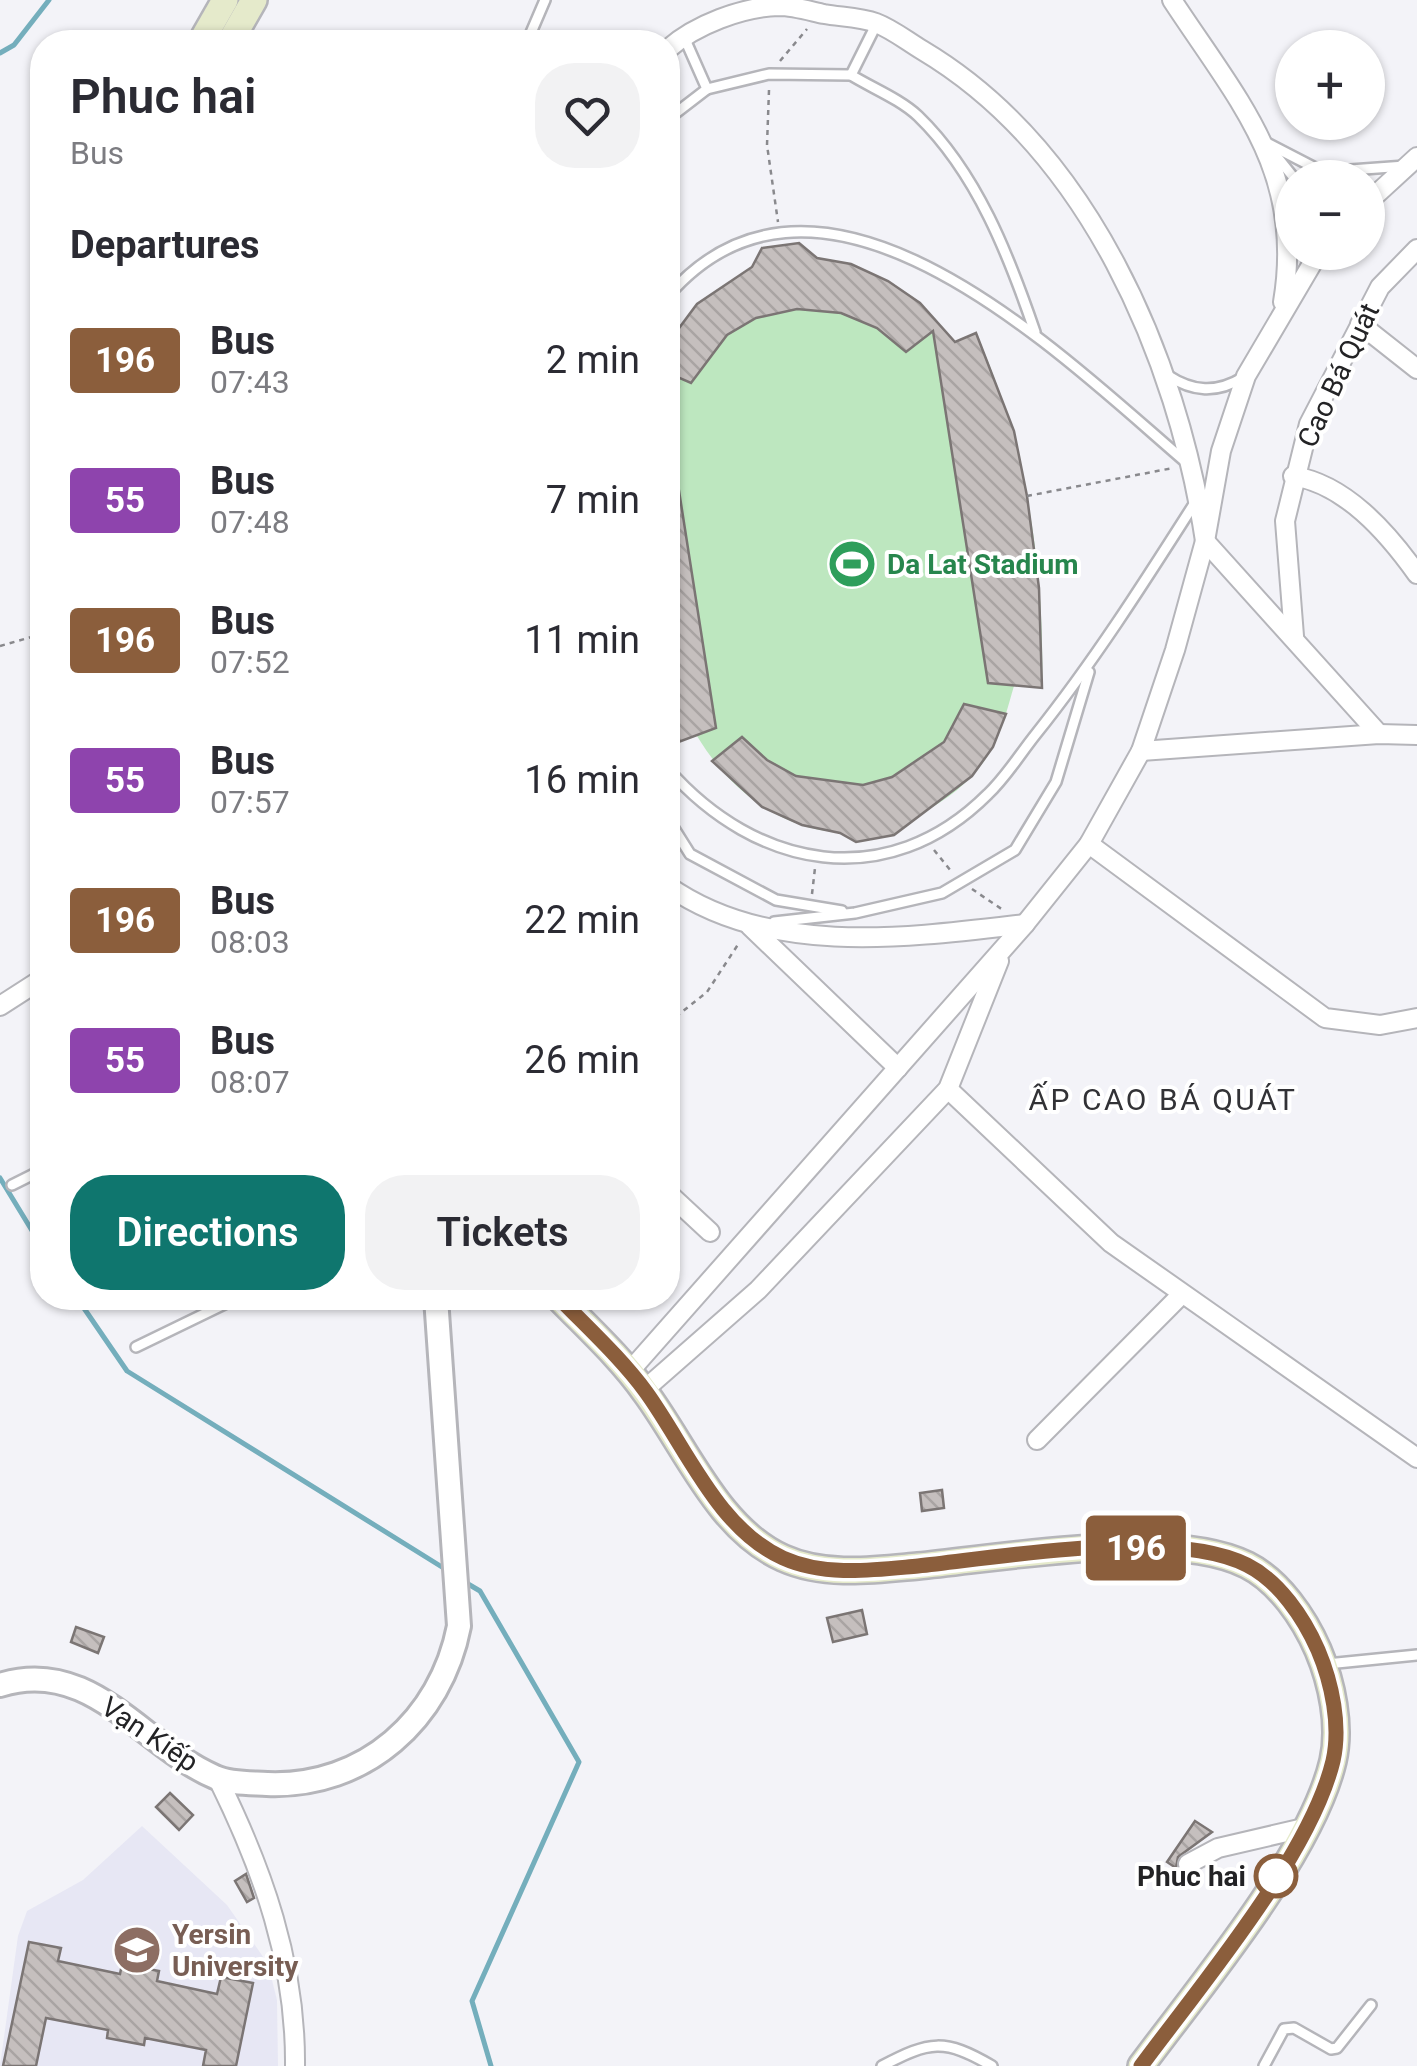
<!DOCTYPE html>
<html lang="en">
<head>
<meta charset="utf-8">
<style>
	body { margin:0; font-family:Roboto,sans-serif; background:#f2f2f3; color:#2b2b33; height:100vh; display:flex; flex-direction:column; font-size:38px; white-space:nowrap }
	* { box-sizing:border-box; margin:0 }
	p { font-size:32px; color:#7c7c81 }
	.icon { flex:none; width:55px; height:55px; fill:none; stroke:currentColor; stroke-width:2; stroke-linecap:round; stroke-linejoin:round }
	.map { position:relative; flex:1; overflow:hidden }
	.drawer { position:absolute; left:30px; top:30px; width:650px; height:1280px; display:flex; flex-direction:column; background:#fff; border-radius:40px; box-shadow:0 2px 8px #0004 }
	.drawer>* { flex:none }
	.badge { padding:0 20px; border-radius:8px; font-size:35px; line-height:65px }
	.controls { position:absolute; left:1275px; top:30px; display:grid; gap:20px }
	.controls a { display:grid; place-items:center; width:110px; height:110px; border-radius:50%; background:#fff; box-shadow:0 2px 8px #0004; font-size:50px }
	.map>.badge { position:absolute; translate:-50% -50%; box-shadow:0 0 0 5px #fff }
	h2 { padding:0 40px; font-size:38px; line-height:90px }
	.round { display:grid; place-items:center; flex:none; width:105px; height:105px; border-radius:40px; background:#f2f2f3 }
	.overview { display:flex; align-items:center; justify-content:space-between; height:170px; padding:0 40px }
	h1 { font-size:48px; font-weight:600; line-height:75px }
	.action { display:flex; gap:20px; margin-top:auto; padding:20px 40px }
	.action a { flex:1; height:115px; border-radius:40px; background:#0f766e; color:#fff; font-size:40px; font-weight:600; line-height:115px; text-align:center }
	.action a+a { background:#f2f2f3; color:#2b2b33 }
	ul { padding:0; list-style:none }
	li { display:flex; align-items:center; gap:30px; height:140px; padding:0 40px }
	li div { flex:1 }
	li b { display:block; font-size:38px }
	li em { font-style:normal }
	li .badge { min-width:110px; font-weight:700; text-align:center }
	.map>svg:first-child { display:block }
	.built { fill:#e7e7f4 }
	.garden { fill:#bde7bf }
	.lines { fill:none; stroke-linecap:round; stroke-linejoin:round }
	.stream { stroke:#74aebc; stroke-width:5 }
	.building { fill:url(#building-back-hatch); stroke:#7b7574; stroke-width:2.5 }
	.service-casing { stroke:#b5b5ba; stroke-width:14 }
	.minor-casing { stroke:#b5b5ba; stroke-width:22 }
	.tertiary-casing { stroke:#b5b5ba; stroke-width:28 }
	.secondary-casing { stroke:#b5b5ba; stroke-width:30 }
	.path { stroke:#89898d; stroke-width:2.5; stroke-dasharray:5 5; stroke-linecap:butt }
	.service { stroke:#fff; stroke-width:9 }
	.minor { stroke:#fff; stroke-width:18 }
	.tertiary { stroke:#fff; stroke-width:22 }
	.secondary { stroke:#e5eacb; stroke-width:25 }
	.line-casing { stroke:#fff; stroke-width:22 }
	.line { stroke:#8b5e3c; stroke-width:15 }
	.stop-dot { fill:#fff; stroke:#8b5e3c; stroke-width:5 }
	.labels { text-anchor:middle; stroke-width:8; stroke-linejoin:round; paint-order:stroke }
	.street-label { font-size:28px; fill:#232325; stroke:#fff }
	.leisure-label { font-size:28px; font-weight:bold; fill:#27864d; stroke:#fff; text-anchor:start }
	.stop-label { font-size:28px; font-weight:bold; fill:#232325; stroke:#fff; text-anchor:end }
	.education-label { font-size:28px; font-weight:bold; fill:#785e54; stroke:#fff; text-anchor:start }
	.neighbourhood-label { font-size:30px; letter-spacing:2.5px; fill:#323236; stroke:#fff }
</style>
</head>
<body>
<div class="map">
<svg width="1417" height="2066" viewBox="0 0 1417 2066">
	<defs>
		<pattern id="building-back-hatch" width="6" height="6" patternUnits="userSpaceOnUse" patternTransform="scale(2.5)"><rect width="6" height="6" fill="#c5bfbe"/><path d="M-1 5l2 2M0 0l6 6M5-1l2 2" fill="none" stroke="#a9a4a3"/></pattern>
	</defs>
	<rect width="100%" height="100%" fill="#f3f3f8"/>
	<path class="built" d="M 142,1826 L 227,1905 L 268,1964 L 277,2000 L 278,2066 L 0,2066 L 18,1936 L 27,1911 L 83,1880 Z"/>
	<path class="garden" d="M 799,243 L 817,258 L 851,264 L 952,343 L 976,333 C 1026,445 1045,566 1042,688 L 1014,686 C 1008,706 1003,727 994,745 C 961,809 869,849 801,825 C 755,809 722,777 697,736 L 670,745 L 668,738 L 668,343 L 697,304 L 752,267 L 762,248 Z"/>
	<g class="lines">
		<g class="stream">
			<path d="M 0,53 L 14,45 L 49,0"/>
			<path d="M 0,1178 L 42,1247"/>
			<path d="M 77,1298 L 127,1371 L 450,1572"/>
			<path d="M 463,1581 L 480,1591 L 579,1762 L 472,2001 L 491,2066"/>
		</g>
	</g>
	<g class="building">
		<path d="M 799,243 L 817,258 L 851,264 L 888,281 L 920,303 L 955,342 L 976,333 L 1014,431 L 1027,496 L 1039,588 L 1042,688 L 988,683 L 933,331 L 906,352 L 877,328 L 841,313 L 797,309 L 756,318 L 727,335 L 691,383 L 668,373 L 668,343 L 697,304 L 752,267 L 762,248 Z"/>
		<path d="M 668,465 L 675,465 L 716,728 L 668,746 Z"/>
		<path d="M 964,704 L 1006,714 L 993,747 L 972,776 L 894,835 L 856,842 L 840,833 L 802,825 L 762,807 L 712,761 L 742,737 L 767,760 L 796,776 L 863,785 L 892,777 L 944,742 Z"/>
		<path d="M 942,1490 L 944,1508 L 922,1511 L 920,1493 Z"/>
		<path d="M 862,1610 L 867,1634 L 833,1642 L 827,1618 Z"/>
		<path d="M 76,1627 L 104,1637 L 98,1653 L 71,1642 Z"/>
		<path d="M 170,1793 L 193,1815 L 179,1830 L 156,1807 Z"/>
		<path d="M 1195,1821 L 1212,1832 L 1178,1857 L 1176,1868 L 1167,1862 Z"/>
		<path d="M 246,1874 L 254,1898 L 247,1902 L 235,1881 Z"/>
		<path d="M 29,1942 L 61,1948 L 58,1961 L 120,1974 L 122,1964 L 159,1971 L 157,1981 L 217,1994 L 221,1977 L 253,1983 L 236,2066 L 203,2066 L 206,2050 L 145,2038 L 144,2045 L 107,2038 L 108,2030 L 46,2018 L 36,2066 L 3,2066 Z"/>
	</g>
	<g class="lines">
		<g class="service-casing">
			<g id="service">
				<path d="M 877,23 L 851,75 C 872,88 900,99 918,116 C 977,173 1009,256 1035,332"/>
				<path d="M 527,42 L 545,0"/>
				<path d="M 707,89 L 769,74 L 851,75"/>
				<path d="M 668,119 L 707,89 L 684,37"/>
				<path d="M 1265,142 L 1323,172 L 1405,166"/>
				<path d="M 1270,148 L 1294,178"/>
				<path d="M 668,296 C 823,117 1064,358 1187,463"/>
				<path d="M 1167,375 C 1193,392 1216,394 1244,377"/>
				<path d="M 668,769 C 756,869 887,895 988,794 C 1006,777 1020,754 1036,734 C 1095,660 1145,581 1196,501"/>
				<path d="M 668,819 L 690,854 L 776,900 L 842,911"/>
				<path d="M 774,922 L 855,913 L 942,893 L 1015,850 L 1056,782 L 1089,672"/>
				<path d="M 12,1185 L 42,1170"/>
				<path d="M 136,1347 L 237,1298"/>
				<path d="M 1327,1664 L 1417,1655"/>
				<path d="M 882,2066 C 930,2041 944,2038 992,2066"/>
				<path d="M 1264,2066 L 1284,2029 L 1294,2028 L 1331,2049 L 1337,2048 L 1371,2005"/>
			</g>
		</g>
		<g class="minor-casing">
			<g id="minor">
				<path d="M 1172,0 C 1239,102 1305,172 1283,302"/>
				<path d="M 668,49 C 695,25 742,7 779,6 C 793,6 810,11 824,14 C 840,17 860,17 876,23 C 892,29 907,41 922,50 C 1088,149 1177,356 1205,541 L 1379,734"/>
				<path d="M 1368,202 L 1417,157"/>
				<path d="M 1360,324 L 1417,369"/>
				<path d="M 1293,476 C 1345,484 1387,532 1417,574"/>
				<path d="M 1294,636 L 1285,521 L 1309,424 L 1380,287 L 1417,249"/>
				<path d="M 1141,751 L 1379,734 L 1417,735"/>
				<path d="M 1089,844 L 1325,1018 L 1380,1025 L 1417,1018"/>
				<path d="M 668,886 C 769,957 907,938 1025,924"/>
				<path d="M 750,926 L 898,1068"/>
				<path d="M 0,1006 L 42,979"/>
				<path d="M 948,1089 L 1111,1243 L 1417,1458"/>
				<path d="M 668,1193 L 710,1232"/>
				<path d="M 629,1372 L 1025,924 L 1089,844 L 1141,751 L 1175,650 L 1205,541 L 1221,451 L 1246,376 L 1319,252"/>
				<path d="M 644,1390 L 758,1290 L 948,1089 L 999,961"/>
				<path d="M 1037,1440 L 1180,1296"/>
				<path d="M 218,1779 C 263,1870 296,1963 295,2066"/>
				<path d="M 1188,1864 L 1218,1848 L 1308,1827"/>
			</g>
		</g>
		<g class="tertiary-casing">
			<path id="tertiary" d="M 0,1685 C 91,1656 142,1746 215,1777 C 230,1784 251,1783 267,1784 C 365,1788 441,1719 459,1626 L 436,1298"/>
		</g>
		<g class="secondary-casing">
			<g id="secondary">
				<path d="M 201,42 L 225,0"/>
				<path d="M 230,42 L 254,0"/>
				<path d="M 559,1298 C 588,1328 621,1358 645,1392 C 686,1447 718,1529 783,1558 C 825,1577 874,1570 918,1566 C 1003,1558 1171,1527 1247,1565 C 1279,1581 1304,1618 1318,1650 C 1332,1683 1341,1726 1333,1761 C 1311,1855 1200,1986 1141,2066"/>
			</g>
		</g>
		<g class="path">
			<path d="M 780,61 L 807,29"/>
			<path d="M 769,90 L 767,145 L 778,222"/>
			<path d="M 1027,496 L 1173,468"/>
			<path d="M 0,646 L 42,634"/>
			<path d="M 934,850 L 951,871"/>
			<path d="M 972,889 L 1003,910"/>
			<path d="M 812,894 L 815,868"/>
			<path d="M 668,1023 L 707,992 L 739,943"/>
		</g>
		<use href="#service" class="service"/>
		<use href="#minor" class="minor"/>
		<use href="#tertiary" class="tertiary"/>
		<use href="#secondary" class="secondary"/>
	</g>
	<g class="lines">
		<g class="line-casing">
			<path id="line" d="M 559,1298 C 588,1328 621,1358 646,1392 C 686,1447 718,1529 783,1558 C 825,1577 874,1570 918,1566 C 1003,1557 1171,1527 1247,1565 C 1279,1581 1304,1618 1318,1650 C 1332,1683 1341,1726 1333,1761 C 1310,1856 1200,1986 1141,2066"/>
		</g>
		<use href="#line" class="line"/>
	</g>
	<defs>
		<g id="stadium-disc" transform="scale(2.5)"><circle r="9.5" fill="#2e9e5b" stroke="#fff"/><path d="M0-5a6.5 5 0 1 0 0 10a6.5 5 0 1 0 0-10ZM-3.5-1.8h7v3.6h-7Z" fill="#fff"/></g>
		<g id="university-disc" transform="scale(2.5)"><circle r="9.5" fill="#8d6e63" stroke="#fff"/><path d="M0-5L7-2L0 1L-7-2ZM-4 1L0 2.5L4 1V4Q0 6-4 4Z" fill="#fff"/></g>
	</defs>
	<g fill-rule="evenodd">
		<use href="#stadium-disc" x="852" y="564"/>
		<use href="#university-disc" x="137" y="1950"/>
	</g>
	<circle class="stop-dot" cx="1276" cy="1876" r="20"/>
	<g class="labels">
		<g class="street-label">
			<text transform="translate(1338 375) rotate(-65)" y="10">Cao Bá Quát</text>
			<text transform="translate(150 1734) rotate(34)" y="10">Vạn Kiếp</text>
		</g>
		<g class="leisure-label">
			<text x="887" y="574">Da Lat Stadium</text>
		</g>
		<g class="stop-label">
			<text x="1246" y="1886">Phuc hai</text>
		</g>
		<g class="education-label">
			<text x="172" y="1944">Yersin<tspan x="172" dy="32">University</tspan></text>
		</g>
		<g class="neighbourhood-label">
			<text x="1163" y="1110">ẤP CAO BÁ QUÁT</text>
		</g>
	</g>
</svg>
<div class="controls">
<a>+</a>
<a>−</a>
</div>
<b class="badge" style="left:1136px;top:1548px;background:#8b5e3c;color:#fff">196</b>
<section class="drawer">
<div class="overview"><div><h1>Phuc hai</h1><p>Bus</p></div><a class="round"><svg class="icon" aria-label="heart" viewBox="0 0 24 24"><path d="M12 20l-8-8c-3-5 5-10 8-4 3-6 11-1 8 4z"/></svg></a></div>
<h2>Departures</h2>
<ul>
<li><span class="badge" style="background:#8b5e3c;color:#fff">196</span><div><b>Bus</b><p>07:43</p></div><em>2 min</em></li>
<li><span class="badge" style="background:#8e44ad;color:#fff">55</span><div><b>Bus</b><p>07:48</p></div><em>7 min</em></li>
<li><span class="badge" style="background:#8b5e3c;color:#fff">196</span><div><b>Bus</b><p>07:52</p></div><em>11 min</em></li>
<li><span class="badge" style="background:#8e44ad;color:#fff">55</span><div><b>Bus</b><p>07:57</p></div><em>16 min</em></li>
<li><span class="badge" style="background:#8b5e3c;color:#fff">196</span><div><b>Bus</b><p>08:03</p></div><em>22 min</em></li>
<li><span class="badge" style="background:#8e44ad;color:#fff">55</span><div><b>Bus</b><p>08:07</p></div><em>26 min</em></li>
</ul>
<div class="action"><a>Directions</a><a>Tickets</a></div>
</section>
</div>
</body>
</html>
